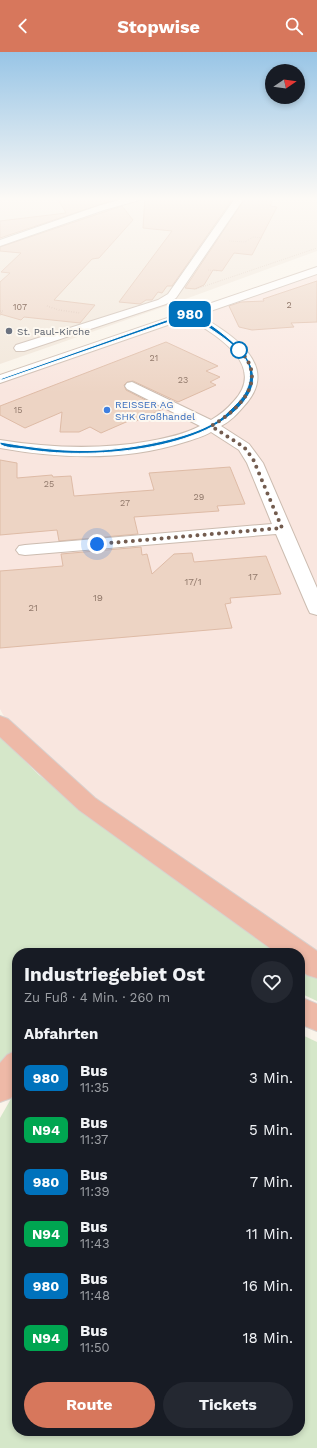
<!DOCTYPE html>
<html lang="de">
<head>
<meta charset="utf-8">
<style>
	body { margin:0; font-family:"Work Sans",sans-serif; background:#242831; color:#f1f3f6; height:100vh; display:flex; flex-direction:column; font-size:15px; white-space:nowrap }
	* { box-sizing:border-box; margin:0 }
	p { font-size:13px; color:#9ea1a6 }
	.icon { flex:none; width:22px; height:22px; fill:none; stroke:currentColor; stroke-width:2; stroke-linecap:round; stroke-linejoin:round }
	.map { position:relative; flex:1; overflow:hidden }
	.drawer { position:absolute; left:12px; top:896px; width:293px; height:488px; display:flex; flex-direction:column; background:#171b24; border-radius:16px; box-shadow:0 2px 6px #0003 }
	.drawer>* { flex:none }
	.badge { padding:0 8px; border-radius:6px; font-size:14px; line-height:26px }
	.needle { width:26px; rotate:77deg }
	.buttons { position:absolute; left:265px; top:12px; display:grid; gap:8px }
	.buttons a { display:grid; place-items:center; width:40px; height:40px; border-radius:50%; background:#171b24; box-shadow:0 2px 6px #0003; font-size:20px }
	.you { position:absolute; width:20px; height:20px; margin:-10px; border:3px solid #fff; border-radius:50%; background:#1a73e8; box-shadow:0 0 0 6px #1a73e833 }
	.map>.badge { position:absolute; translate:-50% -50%; box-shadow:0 0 0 2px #fff }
	h2 { padding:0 12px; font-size:15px; line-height:36px }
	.round { display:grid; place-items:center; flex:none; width:42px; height:42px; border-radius:21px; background:#242831 }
	.overview { display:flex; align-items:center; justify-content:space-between; height:68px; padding:0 12px }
	h1 { font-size:19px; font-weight:700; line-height:30px }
	.cta { display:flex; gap:8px; margin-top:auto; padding:8px 12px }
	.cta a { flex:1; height:46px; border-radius:24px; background:#d7775c; color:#fff; font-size:16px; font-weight:700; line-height:46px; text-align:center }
	.cta a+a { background:#242831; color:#f1f3f6 }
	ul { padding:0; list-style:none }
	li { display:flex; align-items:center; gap:12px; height:52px; padding:0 12px }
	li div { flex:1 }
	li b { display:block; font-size:15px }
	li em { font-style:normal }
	li .badge { min-width:44px; font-weight:700; text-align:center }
	header { display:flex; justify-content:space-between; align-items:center; height:52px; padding:0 12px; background:#d7775c; color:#fff; font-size:18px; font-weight:700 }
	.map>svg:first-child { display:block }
	.residential { fill:#f1e6d9 }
	.commercial { fill:#f9e6df }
	.green { fill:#d5e7c9 }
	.building { fill:#edd4c4; stroke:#debba6 }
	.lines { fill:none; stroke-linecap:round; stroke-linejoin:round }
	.minor-casing { stroke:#ccbcb0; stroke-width:2 }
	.highway-casing { stroke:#d8d1ce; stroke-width:2 }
	.path-far1 { stroke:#d2b7a7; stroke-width:1; stroke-dasharray:0.5 1.5; stroke-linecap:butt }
	.path { stroke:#d2b7a7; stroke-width:1.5; stroke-dasharray:0.5 2; stroke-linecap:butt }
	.minor { fill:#fff; fill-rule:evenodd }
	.highway { fill:#eeb9a7; fill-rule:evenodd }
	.line { fill:#0072bc; stroke:#fff }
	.walk { stroke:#735c4f; stroke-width:4; stroke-dasharray:0 7.2 }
	.worship-dot { fill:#6b7280; stroke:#fdf8f0; stroke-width:1.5 }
	.stop-dot { fill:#fff; stroke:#0072bc; stroke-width:2 }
	.shop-dot { fill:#3f7fe0; stroke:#fdf8f0; stroke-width:1.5 }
	.labels { text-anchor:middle; stroke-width:4; stroke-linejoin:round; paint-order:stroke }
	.far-number-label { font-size:9px; fill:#927a6c }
	.far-worship-label { font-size:10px; fill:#5b616d; stroke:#fdf8f0; text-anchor:start }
	.far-shop-label { font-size:10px; fill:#366cbe; stroke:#fdf8f0; text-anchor:start }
	.number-label { font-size:10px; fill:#927a6c }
</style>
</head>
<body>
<header><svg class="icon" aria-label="back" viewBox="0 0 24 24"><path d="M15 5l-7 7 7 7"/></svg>Stopwise<svg class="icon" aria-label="search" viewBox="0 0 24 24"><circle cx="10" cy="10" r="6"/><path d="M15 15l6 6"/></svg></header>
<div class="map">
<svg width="317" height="1396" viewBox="0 0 317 1396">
	<rect width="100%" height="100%" fill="#faf4ea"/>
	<path class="residential" d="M 0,145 L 317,145 L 317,199 L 169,253 L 0,312 Z"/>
	<path class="commercial" d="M 317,215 L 317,902 L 103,754 L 7,670 L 0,657 L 0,326 L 184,260 Z"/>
	<g class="green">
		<path d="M 0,684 L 39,723 L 128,791 L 285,901 L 17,901 L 17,1004 L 0,1020 Z"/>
		<path d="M 300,911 L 317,923 L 317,949 L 300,941 Z"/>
		<path d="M 300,982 L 317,990 L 317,1396 L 0,1396 L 0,1066 L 12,1045 L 17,1040 L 17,1379 L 300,1379 Z"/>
	</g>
	<g class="building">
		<path d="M 62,145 L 115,145 L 117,147 L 0,186 L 0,169 L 66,161 L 58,147 L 63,147 Z"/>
		<path d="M 145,145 L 234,145 L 172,234 L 167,234 L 162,241 L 158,240 L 152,248 L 146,248 L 140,252 L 119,250 L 172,179 L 143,176 Z"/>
		<path d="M 246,145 L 274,145 L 270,154 L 277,155 L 252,203 L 234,201 L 222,219 L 213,218 L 204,233 L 195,237 L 185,236 Z"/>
		<path d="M 122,154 L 133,168 L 99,206 L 92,207 L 54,248 L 95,253 L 80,271 L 24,265 L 21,268 L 0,262 L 0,230 L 10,221 L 1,220 L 21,201 L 0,199 L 0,195 Z"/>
		<path d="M 317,229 L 317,270 L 291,271 L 294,275 L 252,278 L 239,275 L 229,254 L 241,250 L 264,249 L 263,247 Z"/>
		<path d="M 166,290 L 218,314 L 206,319 L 220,325 L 210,330 L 216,333 L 178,350 L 133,329 L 127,330 L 124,333 L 126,338 L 163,357 L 136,369 L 133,367 L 101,381 L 90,375 L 79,380 L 60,380 L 62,360 L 25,376 L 0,363 L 0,354 Z"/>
		<path d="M 0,408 L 17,411 L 17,426 L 52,423 L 53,425 L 71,424 L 74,444 L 154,438 L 149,421 L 230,415 L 245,452 L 217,454 L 219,459 L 134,465 L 138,482 L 59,489 L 57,478 L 0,483 Z"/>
		<path d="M 141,495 L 142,503 L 147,502 L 152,522 L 174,502 L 192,501 L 194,510 L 266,504 L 281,542 L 230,546 L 231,551 L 225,552 L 232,576 L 0,596 L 0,519 L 63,514 L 61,502 Z"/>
	</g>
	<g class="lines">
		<g class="minor-casing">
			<g id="minor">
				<path d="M 129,145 L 144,145 L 143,147 L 104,158 L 0,194 L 0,188 L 98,154 Z"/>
				<path d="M 236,145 L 245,145 L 176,246 L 166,252 L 24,299 L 16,299 L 14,296 L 16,293 L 158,248 L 168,242 Z"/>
				<path d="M 317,215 L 317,222 L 199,263 C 231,282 282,313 244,354 C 237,362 231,369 221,374 L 249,392 L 263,411 L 317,536 L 317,563 L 310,561 L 308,557 L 276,482 L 25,503 L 19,502 L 16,498 L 19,494 L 25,493 L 272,472 L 247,411 L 239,398 L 211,380 C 203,385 194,387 185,390 C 126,409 61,407 0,396 L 0,388 C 50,396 100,398 150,389 C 167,386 185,382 200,374 L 127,337 L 125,334 L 127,331 L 132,330 L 211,368 C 220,363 227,357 234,349 C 268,312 214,282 188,266 L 0,331 L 0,323 Z"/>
			</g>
		</g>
		<g class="highway-casing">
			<g id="highway">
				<path d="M 0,664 L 8,667 L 95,746 L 317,899 L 317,926 L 307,923 L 300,917 L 300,901 L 277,901 L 79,758 L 0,685 Z"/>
				<path d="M 300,945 L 317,952 L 317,979 L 300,972 Z"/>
				<path d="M 17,998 L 17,1037 L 11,1046 L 0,1050 L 0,1011 L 7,1003 Z"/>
			</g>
		</g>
		<g class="path-far1">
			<path d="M 256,159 L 258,155"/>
			<path d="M 229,189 L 245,190 L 253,185 L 263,186"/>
			<path d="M 208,218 L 218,219"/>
			<path d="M 196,237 L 317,196"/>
		</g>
		<g class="path">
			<path d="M 47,254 L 59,258 L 80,261"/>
			<path d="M 0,259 L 3,259 L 0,263"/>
		</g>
		<use href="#minor" class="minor"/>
		<use href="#highway" class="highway"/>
	</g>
	<linearGradient id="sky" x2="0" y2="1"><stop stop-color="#98c5e6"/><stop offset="0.43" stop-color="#fdfaf6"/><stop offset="1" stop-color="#fdfaf6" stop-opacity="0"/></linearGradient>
	<rect width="317" height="341" fill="url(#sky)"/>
	<path class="line" d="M 189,260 C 206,268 223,281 236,293 C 251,307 260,325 248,344 C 212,401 84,408 24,397 C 16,396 4,396 0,392 L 0,390 C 34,396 67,400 102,398 C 134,396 195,386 221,366 C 226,362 230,358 234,354 C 246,343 253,329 248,313 C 242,294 205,274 189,263 L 2,328 L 0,327 Z"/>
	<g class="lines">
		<path class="walk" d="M 97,492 L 282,476 L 253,407 L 244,395 L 211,374 C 239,358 270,328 239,298"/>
	</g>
	<circle class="worship-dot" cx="9" cy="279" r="4"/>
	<circle class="stop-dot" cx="239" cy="298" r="8"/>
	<circle class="shop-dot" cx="107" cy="358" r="4"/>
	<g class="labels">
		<g class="far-number-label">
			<text x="289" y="256">2</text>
			<text x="20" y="258">107</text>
			<text x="154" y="309">21</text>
			<text x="183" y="331">23</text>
			<text x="18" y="361">15</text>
			<text x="49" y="435">25</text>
			<text x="199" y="448">29</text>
			<text x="125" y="454">27</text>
		</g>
		<g class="far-worship-label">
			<text x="17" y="283">St. Paul-Kirche</text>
		</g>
		<g class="far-shop-label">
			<text x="115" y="356">REISSER AG<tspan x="115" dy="12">SHK Großhandel</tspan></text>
		</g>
		<g class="number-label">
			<text x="253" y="528">17</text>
			<text x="193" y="533">17/1</text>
			<text x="98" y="549">19</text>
			<text x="33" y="559">21</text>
		</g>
	</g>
</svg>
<div class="buttons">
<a><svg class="needle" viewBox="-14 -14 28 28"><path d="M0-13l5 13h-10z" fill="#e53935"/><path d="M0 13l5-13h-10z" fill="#9ea1a6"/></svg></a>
</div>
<div class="you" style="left:97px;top:492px"></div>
<b class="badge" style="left:190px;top:262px;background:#0072bc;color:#fff">980</b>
<section class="drawer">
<div class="overview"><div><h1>Industriegebiet Ost</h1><p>Zu Fuß · 4 Min. · 260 m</p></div><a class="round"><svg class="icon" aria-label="heart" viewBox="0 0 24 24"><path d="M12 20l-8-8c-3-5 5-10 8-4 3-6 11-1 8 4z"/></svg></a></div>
<h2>Abfahrten</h2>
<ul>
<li><span class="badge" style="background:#0072bc;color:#fff">980</span><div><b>Bus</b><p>11:35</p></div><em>3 Min.</em></li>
<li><span class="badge" style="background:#00a651;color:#fff">N94</span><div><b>Bus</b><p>11:37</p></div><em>5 Min.</em></li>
<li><span class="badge" style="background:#0072bc;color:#fff">980</span><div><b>Bus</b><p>11:39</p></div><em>7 Min.</em></li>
<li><span class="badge" style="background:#00a651;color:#fff">N94</span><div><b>Bus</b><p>11:43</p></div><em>11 Min.</em></li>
<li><span class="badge" style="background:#0072bc;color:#fff">980</span><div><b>Bus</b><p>11:48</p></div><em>16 Min.</em></li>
<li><span class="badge" style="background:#00a651;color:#fff">N94</span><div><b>Bus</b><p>11:50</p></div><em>18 Min.</em></li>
</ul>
<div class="cta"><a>Route</a><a>Tickets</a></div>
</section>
</div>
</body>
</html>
